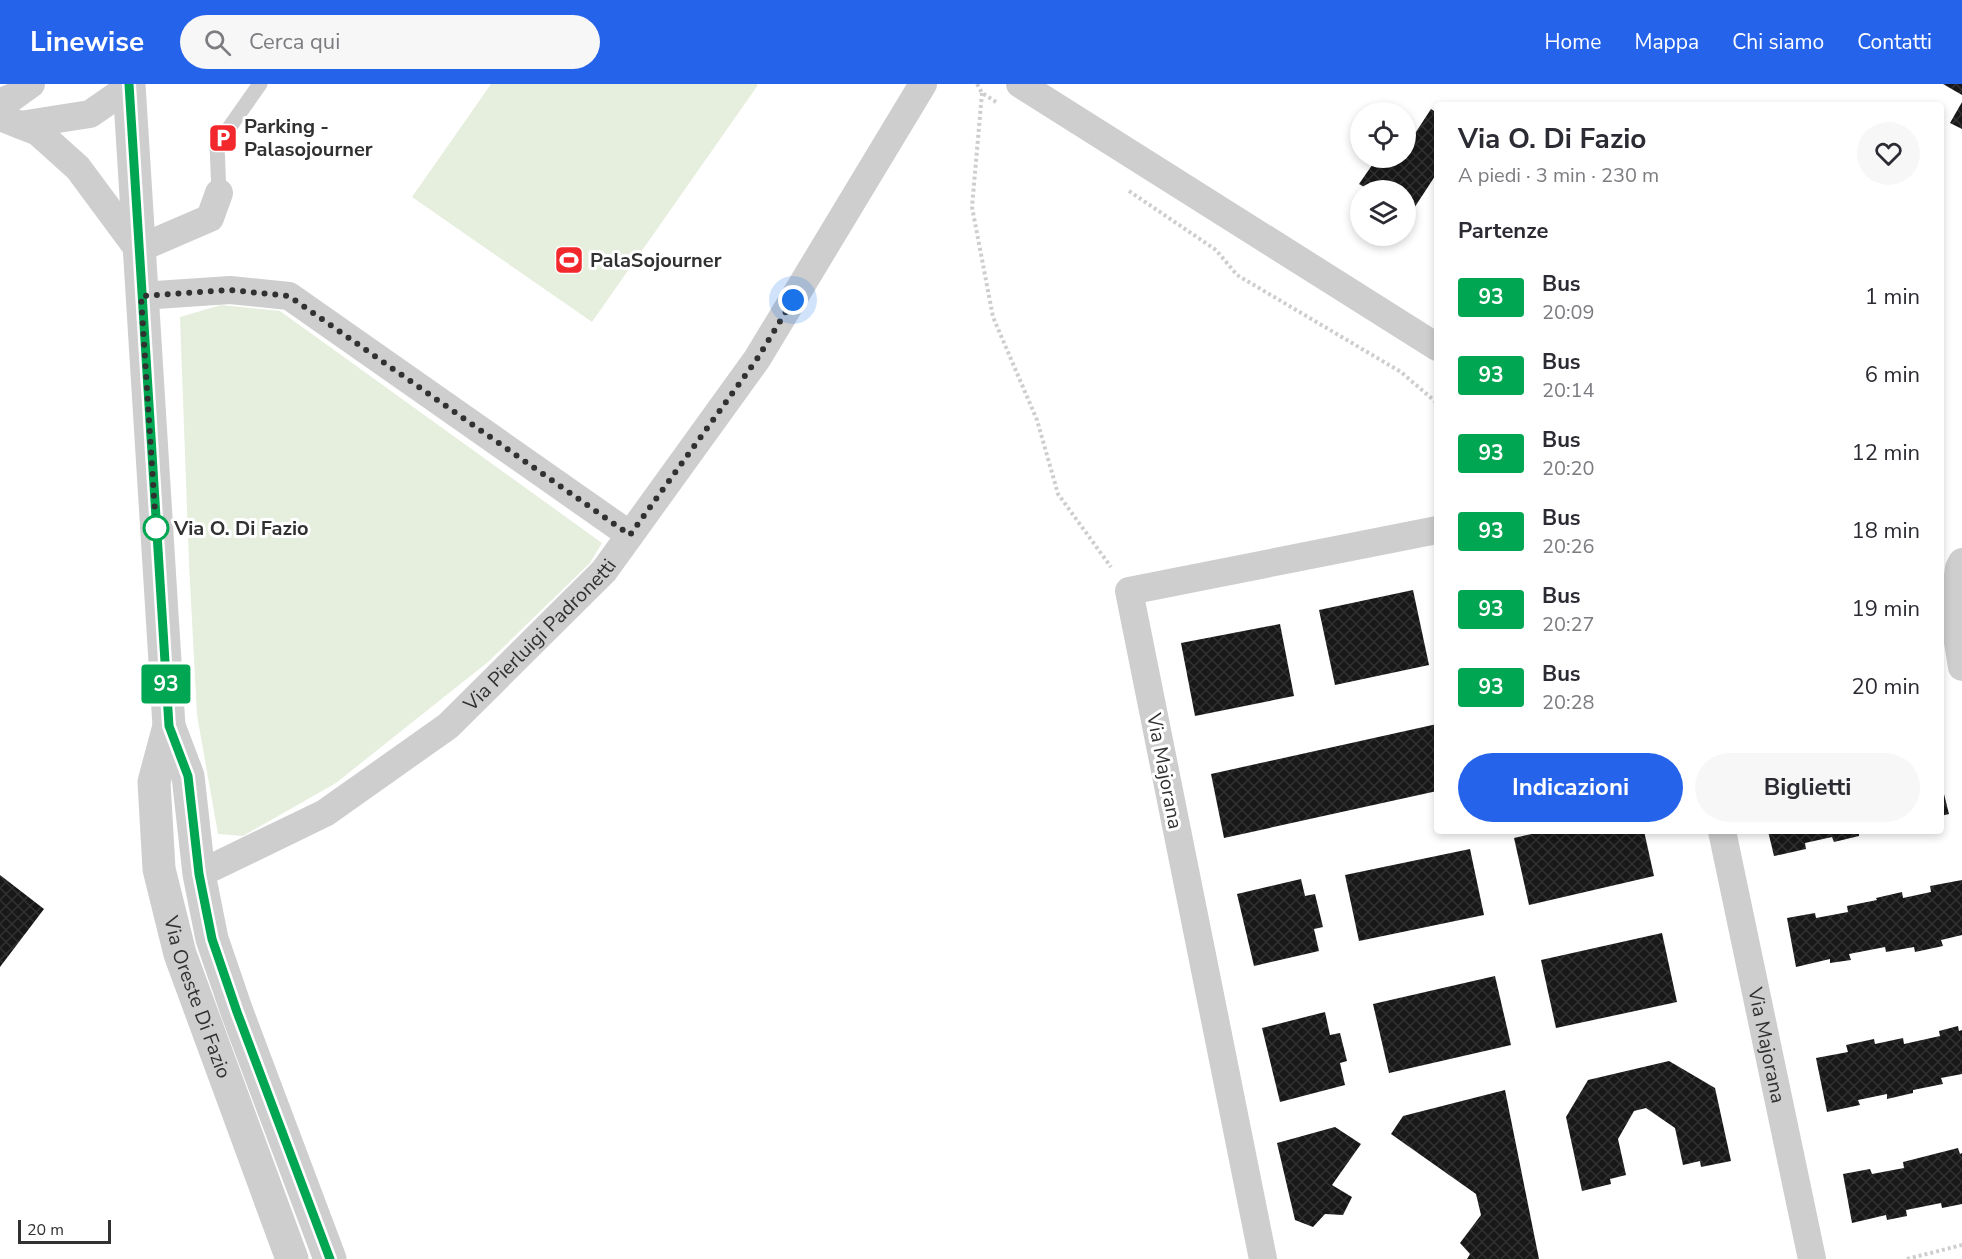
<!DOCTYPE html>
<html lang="it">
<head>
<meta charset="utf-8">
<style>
	body { margin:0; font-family:"Nunito Sans",sans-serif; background:#f7f7f7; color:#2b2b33; height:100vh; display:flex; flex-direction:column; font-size:22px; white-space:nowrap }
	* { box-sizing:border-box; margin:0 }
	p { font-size:20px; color:#7c7c81 }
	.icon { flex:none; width:33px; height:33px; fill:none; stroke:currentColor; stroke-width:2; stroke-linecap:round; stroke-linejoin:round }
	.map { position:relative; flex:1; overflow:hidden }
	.drawer { position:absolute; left:1434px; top:18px; width:510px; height:732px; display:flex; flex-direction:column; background:#fff; border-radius:6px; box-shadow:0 3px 9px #0003 }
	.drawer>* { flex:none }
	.badge { padding:0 12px; border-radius:4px; font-size:21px; line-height:39px }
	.buttons { position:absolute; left:1350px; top:18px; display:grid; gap:12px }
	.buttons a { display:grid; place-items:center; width:66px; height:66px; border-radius:50%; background:#fff; box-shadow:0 3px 9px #0003; font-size:30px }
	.scale { position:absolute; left:18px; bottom:15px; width:93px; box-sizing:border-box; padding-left:6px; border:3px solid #313131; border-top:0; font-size:16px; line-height:21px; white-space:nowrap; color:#313131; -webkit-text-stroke:4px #fff; paint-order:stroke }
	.you { position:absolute; width:30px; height:30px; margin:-15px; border:4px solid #fff; border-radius:50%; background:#1a73e8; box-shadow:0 0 0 9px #1a73e833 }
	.map>.badge { position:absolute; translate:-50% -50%; box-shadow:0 0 0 3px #fff }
	h2 { padding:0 24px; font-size:22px; line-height:54px }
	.round { display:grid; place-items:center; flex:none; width:63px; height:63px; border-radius:32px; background:#f7f7f7 }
	.summary { display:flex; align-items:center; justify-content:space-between; height:102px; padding:0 24px }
	h1 { font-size:28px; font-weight:700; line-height:45px }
	.action { display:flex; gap:12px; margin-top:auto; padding:12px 24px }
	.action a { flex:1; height:69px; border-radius:36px; background:#2563eb; color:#fff; font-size:24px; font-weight:700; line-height:69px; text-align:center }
	.action a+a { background:#f7f7f7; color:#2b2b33 }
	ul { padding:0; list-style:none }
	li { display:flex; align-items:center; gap:18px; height:78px; padding:0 24px }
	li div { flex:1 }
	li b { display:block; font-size:22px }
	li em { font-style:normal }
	li .badge { min-width:66px; font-weight:700; text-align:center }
	header { display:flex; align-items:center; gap:36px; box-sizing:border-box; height:84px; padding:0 30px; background:#2563eb; color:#fff }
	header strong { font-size:28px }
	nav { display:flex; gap:33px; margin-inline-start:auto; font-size:21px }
	.search { width:420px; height:54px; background:#f7f7f7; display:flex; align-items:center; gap:15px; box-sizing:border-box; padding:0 21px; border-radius:33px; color:#7c7c81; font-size:22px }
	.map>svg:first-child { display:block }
	.grass { fill:#e6efde }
	.building { fill:url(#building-cross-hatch) }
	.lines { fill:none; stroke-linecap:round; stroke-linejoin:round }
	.path { stroke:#cecece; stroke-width:4; stroke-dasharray:3 3; stroke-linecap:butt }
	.service { stroke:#cecece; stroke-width:15 }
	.minor { stroke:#cecece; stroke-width:28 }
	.tertiary { stroke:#cecece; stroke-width:33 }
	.line-casing { stroke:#fff; stroke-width:14 }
	.line { stroke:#00a651; stroke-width:9 }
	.walk { stroke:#313131; stroke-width:6; stroke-dasharray:0 10.8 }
	.stop-dot { fill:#fff; stroke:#00a651; stroke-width:3 }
	.labels { text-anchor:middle; stroke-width:6; stroke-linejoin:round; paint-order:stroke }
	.poi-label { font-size:20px; font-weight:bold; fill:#313131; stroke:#fff; text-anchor:start }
	.stop-label { font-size:20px; font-weight:bold; fill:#313131; stroke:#fff; text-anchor:start }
	.street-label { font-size:20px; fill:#313131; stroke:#fff }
</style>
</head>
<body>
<header>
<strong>Linewise</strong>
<div class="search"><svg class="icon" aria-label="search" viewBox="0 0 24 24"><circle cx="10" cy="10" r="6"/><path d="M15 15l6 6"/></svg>Cerca qui</div>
<nav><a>Home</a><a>Mappa</a><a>Chi siamo</a><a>Contatti</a></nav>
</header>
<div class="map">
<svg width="1962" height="1175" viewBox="0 0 1962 1175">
	<defs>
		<pattern id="building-cross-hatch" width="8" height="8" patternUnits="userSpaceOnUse" patternTransform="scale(1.5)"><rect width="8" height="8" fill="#181818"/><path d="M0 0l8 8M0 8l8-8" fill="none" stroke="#313131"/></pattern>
	</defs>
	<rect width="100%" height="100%" fill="#fff"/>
	<g class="grass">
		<path d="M 491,0 L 756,0 L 758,1 L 592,238 L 412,113 Z"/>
		<path d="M 221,221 L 280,227 L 602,459 L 590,479 L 488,578 L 336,699 L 243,752 L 218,750 L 197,631 L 189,480 L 180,233 Z"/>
	</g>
	<g class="building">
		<path d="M 1943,0 L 1962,0 L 1962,11 Z"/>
		<path d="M 1962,18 L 1962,45 L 1950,39 Z"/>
		<path d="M 1431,25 L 1437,29 L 1437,89 L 1409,132 L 1406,130 L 1406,106 L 1369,106 L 1359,100 L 1377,74 L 1406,74 L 1406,45 L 1414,51 Z"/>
		<path d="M 1413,506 L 1429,581 L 1335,601 L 1319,526 Z"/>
		<path d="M 1280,540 L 1294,612 L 1195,632 L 1181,559 Z"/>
		<path d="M 1437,640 L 1437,707 L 1224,754 L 1211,690 Z"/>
		<path d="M 1941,698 L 1949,730 L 1941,732 Z"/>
		<path d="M 1544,747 L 1644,747 L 1654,792 L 1529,821 L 1514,754 Z"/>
		<path d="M 1768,747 L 1866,747 L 1866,748 L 1859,750 L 1859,752 L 1834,758 L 1832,753 L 1805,759 L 1806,765 L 1774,772 Z"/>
		<path d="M 1470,765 L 1484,831 L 1359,857 L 1345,791 Z"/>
		<path d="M 0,791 L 44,825 L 0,883 Z"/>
		<path d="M 1301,795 L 1305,812 L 1315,810 L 1323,843 L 1314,845 L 1319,867 L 1254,882 L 1237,810 Z"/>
		<path d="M 1962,796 L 1962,851 L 1941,856 L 1943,862 L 1915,868 L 1914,863 L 1886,868 L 1885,863 L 1849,870 L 1851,876 L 1830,879 L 1830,875 L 1796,883 L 1787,834 L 1815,829 L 1816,834 L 1848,828 L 1847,822 L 1877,816 L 1876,814 L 1902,808 L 1903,814 L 1931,808 L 1930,802 Z"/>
		<path d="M 1662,849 L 1677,918 L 1556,944 L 1541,876 Z"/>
		<path d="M 1495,892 L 1511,961 L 1389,989 L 1373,920 Z"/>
		<path d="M 1325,928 L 1330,951 L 1340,949 L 1347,977 L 1340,979 L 1345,1001 L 1280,1018 L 1262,944 Z"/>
		<path d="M 1958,942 L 1959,947 L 1962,946 L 1962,990 L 1941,994 L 1943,1000 L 1913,1006 L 1913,1009 L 1887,1015 L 1887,1010 L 1858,1016 L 1860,1021 L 1827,1028 L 1816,974 L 1848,968 L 1846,961 L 1874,955 L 1875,960 L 1903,954 L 1904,960 L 1940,952 L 1939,947 Z"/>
		<path d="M 1669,977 L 1715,1004 L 1731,1077 L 1701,1083 L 1700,1077 L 1683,1081 L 1675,1044 L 1646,1024 L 1634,1027 L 1618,1055 L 1626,1091 L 1610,1095 L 1611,1100 L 1582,1107 L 1566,1033 L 1588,996 Z"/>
		<path d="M 1505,1006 L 1539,1175 L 1467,1175 L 1470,1170 L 1460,1159 L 1481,1131 L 1476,1110 L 1391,1050 L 1403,1032 Z"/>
		<path d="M 1335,1043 L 1361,1060 L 1332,1101 L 1352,1113 L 1343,1131 L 1325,1130 L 1313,1143 L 1295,1136 L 1277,1059 Z"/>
		<path d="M 1958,1064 L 1960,1070 L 1962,1069 L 1962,1120 L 1942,1124 L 1941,1119 L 1906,1126 L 1907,1132 L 1887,1136 L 1886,1131 L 1852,1139 L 1843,1090 L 1870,1085 L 1872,1090 L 1904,1084 L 1903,1078 Z"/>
	</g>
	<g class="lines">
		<g class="path">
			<path d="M 977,0 L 982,9 L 996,18"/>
			<path d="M 982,9 L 972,123 L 993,233 L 1037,336 L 1058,410 L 1111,483"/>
			<path d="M 1129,107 L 1216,166 L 1237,191 L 1401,288 L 1437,319"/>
			<path d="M 1907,1175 L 1962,1161"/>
		</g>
		<path class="service" d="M 219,109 L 217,61 L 260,0"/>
		<g class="minor">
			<path d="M 1020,0 L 1437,263"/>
			<path d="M 0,18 L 13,13 L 31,0"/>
			<path d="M 0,33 L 38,48 L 78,84 L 138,165 L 210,134 L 219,109"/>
			<path d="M 20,41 L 90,30 L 129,3"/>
			<path d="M 141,212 L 230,206 L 289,212 L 630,451"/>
			<path d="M 1962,478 L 1959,484 L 1953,527 L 1962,583"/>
			<path id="s1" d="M 1722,747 L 1812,1175"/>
			<path id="s2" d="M 199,790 L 325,729 L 448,642 L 604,487 L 757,275 L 923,0"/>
			<path d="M 1263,1175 L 1129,507 L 1437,446"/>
		</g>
		<g class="tertiary">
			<path d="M 129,0 L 169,642 L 188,692 L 199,790 L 212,855 L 237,928 L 330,1175"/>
			<path id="s3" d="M 169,642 L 154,698 L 159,785 L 180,870 L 292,1175"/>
		</g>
	</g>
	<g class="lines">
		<g class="line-casing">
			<path id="line" d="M 129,0 L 169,642 L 188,692 L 199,790 L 212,855 L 237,928 L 330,1175"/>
		</g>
		<use href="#line" class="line"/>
		<path class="walk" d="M 156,444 L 141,212 L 230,206 L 289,212 L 630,451 L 757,275 L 793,216"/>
	</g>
	<defs>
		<g id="parking-square" transform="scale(1.5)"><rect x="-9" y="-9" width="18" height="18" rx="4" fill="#f2282d" stroke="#fff"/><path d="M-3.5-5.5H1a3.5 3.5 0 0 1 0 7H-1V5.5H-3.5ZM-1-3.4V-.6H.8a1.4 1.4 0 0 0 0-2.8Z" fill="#fff"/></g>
		<g id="stadium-square" transform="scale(1.5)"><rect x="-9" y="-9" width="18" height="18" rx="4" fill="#f2282d" stroke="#fff"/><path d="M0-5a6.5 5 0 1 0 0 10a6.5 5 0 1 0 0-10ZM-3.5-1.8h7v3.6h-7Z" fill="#fff"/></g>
	</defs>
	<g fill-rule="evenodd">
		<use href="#parking-square" x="223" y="54"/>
		<use href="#stadium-square" x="569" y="176"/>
	</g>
	<circle class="stop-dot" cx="156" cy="444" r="12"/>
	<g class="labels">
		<g class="poi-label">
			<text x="244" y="49">Parking -<tspan x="244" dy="23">Palasojourner</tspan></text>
			<text x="590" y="183">PalaSojourner</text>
		</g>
		<g class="stop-label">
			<text x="174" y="451">Via O. Di Fazio</text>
		</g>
		<g class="street-label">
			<text dy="7" stroke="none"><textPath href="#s2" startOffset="420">Via Pierluigi Padronetti</textPath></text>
			<text transform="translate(1165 687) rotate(79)" y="7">Via Majorana</text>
			<text dy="7" stroke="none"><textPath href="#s3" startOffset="279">Via Oreste Di Fazio</textPath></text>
			<text dy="7" stroke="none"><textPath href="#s1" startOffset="219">Via Majorana</textPath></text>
		</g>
	</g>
</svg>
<div class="buttons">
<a><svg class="icon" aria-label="locate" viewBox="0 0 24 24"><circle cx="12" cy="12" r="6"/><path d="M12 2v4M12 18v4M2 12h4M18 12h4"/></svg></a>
<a><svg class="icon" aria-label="layers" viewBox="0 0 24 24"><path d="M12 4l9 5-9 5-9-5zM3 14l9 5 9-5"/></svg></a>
</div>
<div class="scale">20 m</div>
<div class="you" style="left:793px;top:216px"></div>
<b class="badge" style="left:166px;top:600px;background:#00a651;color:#fff">93</b>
<section class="drawer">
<div class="summary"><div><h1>Via O. Di Fazio</h1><p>A piedi · 3 min · 230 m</p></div><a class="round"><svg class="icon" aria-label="heart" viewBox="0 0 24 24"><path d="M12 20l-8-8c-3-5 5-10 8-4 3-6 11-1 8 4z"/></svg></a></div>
<h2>Partenze</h2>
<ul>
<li><span class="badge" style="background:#00a651;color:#fff">93</span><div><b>Bus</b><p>20:09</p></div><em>1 min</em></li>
<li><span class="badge" style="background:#00a651;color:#fff">93</span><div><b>Bus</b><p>20:14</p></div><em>6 min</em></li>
<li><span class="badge" style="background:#00a651;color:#fff">93</span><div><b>Bus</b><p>20:20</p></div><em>12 min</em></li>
<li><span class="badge" style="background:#00a651;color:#fff">93</span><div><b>Bus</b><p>20:26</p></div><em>18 min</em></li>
<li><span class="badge" style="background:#00a651;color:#fff">93</span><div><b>Bus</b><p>20:27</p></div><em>19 min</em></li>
<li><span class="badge" style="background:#00a651;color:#fff">93</span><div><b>Bus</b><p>20:28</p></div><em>20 min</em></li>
</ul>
<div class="action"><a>Indicazioni</a><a>Biglietti</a></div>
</section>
</div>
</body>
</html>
